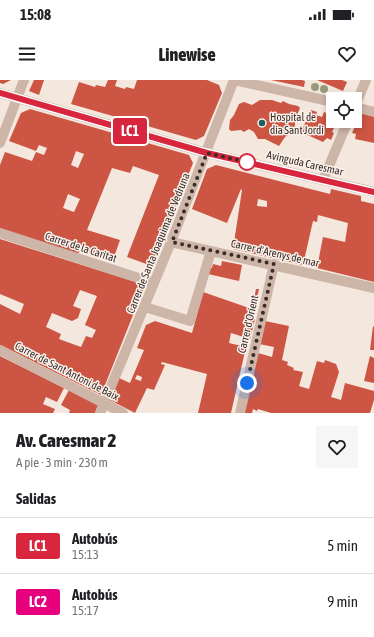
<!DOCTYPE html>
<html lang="es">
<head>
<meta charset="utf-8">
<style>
	body { margin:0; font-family:"Asap Condensed",sans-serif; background:#f6f6f6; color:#202124; height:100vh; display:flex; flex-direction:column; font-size:15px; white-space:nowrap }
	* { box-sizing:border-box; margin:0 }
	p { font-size:13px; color:#757577 }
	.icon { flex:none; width:22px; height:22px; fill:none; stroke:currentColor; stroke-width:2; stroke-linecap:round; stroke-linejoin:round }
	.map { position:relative; height:333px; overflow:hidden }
	.side { display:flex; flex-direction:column; background:#fff; flex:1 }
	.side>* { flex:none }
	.badge { padding:0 8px; border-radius:3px; font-size:14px; line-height:26px }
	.fabs { position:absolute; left:326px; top:12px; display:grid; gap:8px }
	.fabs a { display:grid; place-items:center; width:36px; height:36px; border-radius:0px; background:#fff; box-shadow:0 2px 6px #0003; font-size:20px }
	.you { position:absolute; width:20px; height:20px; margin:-10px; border:3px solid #fff; border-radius:50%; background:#1a73e8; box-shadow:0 0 0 6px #1a73e833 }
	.map>.badge { position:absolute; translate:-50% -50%; box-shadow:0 0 0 2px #fff }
	h2 { padding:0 16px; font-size:15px; line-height:36px }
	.round { display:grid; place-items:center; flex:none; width:42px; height:42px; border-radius:0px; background:#f6f6f6 }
	.headline { display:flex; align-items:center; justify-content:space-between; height:68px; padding:0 16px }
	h1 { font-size:19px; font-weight:800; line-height:30px }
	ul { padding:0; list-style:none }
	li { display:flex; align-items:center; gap:12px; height:56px; padding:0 16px; border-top:1px solid #e0e0e0 }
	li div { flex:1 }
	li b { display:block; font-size:15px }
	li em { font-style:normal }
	li .badge { min-width:44px; font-weight:700; text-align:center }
	.status { display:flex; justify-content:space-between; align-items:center; height:28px; padding:0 20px; background:#fff; direction:ltr }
	.status svg { height:11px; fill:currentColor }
	header { display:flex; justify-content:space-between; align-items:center; height:52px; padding:0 16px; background:#fff; font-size:18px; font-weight:800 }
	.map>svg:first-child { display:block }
	.building { fill:#cc5643; fill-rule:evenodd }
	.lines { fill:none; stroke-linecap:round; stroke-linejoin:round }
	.minor { stroke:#cdb5a8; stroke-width:10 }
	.tree { fill:#98997c }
	.line-casing { stroke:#fff; stroke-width:9 }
	.line { stroke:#d7263d; stroke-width:6 }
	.walk { stroke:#3a2c29; stroke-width:4; stroke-dasharray:0 7.2 }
	.poi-dot { fill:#1c5e5b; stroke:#fbf2eb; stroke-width:1.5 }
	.stop-dot { fill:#fff; stroke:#d7263d; stroke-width:2 }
	.labels { text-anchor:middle; stroke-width:3; stroke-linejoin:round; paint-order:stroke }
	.poi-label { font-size:11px; fill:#3a2c29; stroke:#fbf2eb; text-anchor:start }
	.street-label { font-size:11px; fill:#3a2c29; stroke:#fbf2eb }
</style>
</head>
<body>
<div class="status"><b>15:08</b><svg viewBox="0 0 49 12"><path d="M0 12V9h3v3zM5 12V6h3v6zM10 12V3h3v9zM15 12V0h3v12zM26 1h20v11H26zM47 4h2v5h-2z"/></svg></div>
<header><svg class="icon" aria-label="menu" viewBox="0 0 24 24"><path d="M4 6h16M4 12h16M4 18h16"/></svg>Linewise<svg class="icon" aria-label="heart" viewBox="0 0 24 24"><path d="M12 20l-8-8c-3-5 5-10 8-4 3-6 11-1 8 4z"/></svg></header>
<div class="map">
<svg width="374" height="333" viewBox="0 0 374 333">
	<rect width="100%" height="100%" fill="#f4e7de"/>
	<g class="building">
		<path d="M 0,0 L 11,0 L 3,4 L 0,3 Z"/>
		<path d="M 34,0 L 44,0 L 39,15 L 29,11 Z"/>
		<path d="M 108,0 L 117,0 L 115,6 L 125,9 L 126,7 L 134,9 L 137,0 L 207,0 L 219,5 L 222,13 L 204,56 L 196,60 L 71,24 L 79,2 L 95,7 L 96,5 L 105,7 Z"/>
		<path d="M 271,0 L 302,0 L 305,1 L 304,7 Z"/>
		<path d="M 317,0 L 342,0 L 347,2 L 343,11 Z"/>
		<path d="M 260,20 L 272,20 L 281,23 L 283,21 L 289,24 L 298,26 L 300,28 L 295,40 L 295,50 L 285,57 L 279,66 L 265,59 L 258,59 L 254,52 L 249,49 L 244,52 L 241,50 L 231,51 L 229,49 L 230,40 L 234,35 L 239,24 L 244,22 L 252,25 Z"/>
		<path d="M 30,29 L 189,75 L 193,83 L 152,186 L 127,177 L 159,95 L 133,86 L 130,93 L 112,88 L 87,150 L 120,160 L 113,180 L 80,170 L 78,174 L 0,150 L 0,85 L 5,72 L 32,81 L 36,72 L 44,75 L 47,68 L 39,65 L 36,71 L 9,61 L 21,33 ZM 76,71 L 84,74 L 78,88 L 71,85 ZM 68,114 L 80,119 L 74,132 L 63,128 Z"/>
		<path d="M 311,30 L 317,32 L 316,35 L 322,37 L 324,32 L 333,36 L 333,41 L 337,41 L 332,52 L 334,53 L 331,60 L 327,58 L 323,62 L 301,52 Z"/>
		<path d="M 361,33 L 374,36 L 374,63 L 355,59 L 356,54 L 352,53 Z"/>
		<path d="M 216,85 L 330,114 L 331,109 L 361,116 L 361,121 L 374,124 L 374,202 L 317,188 L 323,157 L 345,162 L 348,143 L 318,135 L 317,142 L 313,141 L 303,185 L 233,169 L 242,110 L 241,109 L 227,143 L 192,129 L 207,89 ZM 258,119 L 267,121 L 267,127 L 257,126 Z"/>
		<path d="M 0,159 L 145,205 L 101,315 L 0,265 L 0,224 L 20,234 L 24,224 L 0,214 ZM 80,210 L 97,216 L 85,245 L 96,250 L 92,258 L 86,256 L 81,267 L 59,259 L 61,254 L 46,247 L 52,233 L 72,241 L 78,238 L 81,229 L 73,226 Z"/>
		<path d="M 222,181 L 242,185 L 239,201 L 208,194 L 209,187 L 212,188 L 213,184 L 221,186 Z"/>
		<path d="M 256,209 L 259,209 L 253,238 L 255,239 L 250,259 L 231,253 L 229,263 L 246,267 L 231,333 L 198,333 L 207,294 L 162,282 L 161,284 L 165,285 L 154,310 L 147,308 L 135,333 L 110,320 L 119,298 L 130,303 L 144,270 L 137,268 L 146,245 L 155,241 L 192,253 L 203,212 L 252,229 ZM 137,295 L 142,297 L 141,301 L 135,299 Z"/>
		<path d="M 265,241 L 289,246 L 282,280 L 288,282 L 287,285 L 294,288 L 293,290 L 303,292 L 299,306 L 309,309 L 317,281 L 324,283 L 325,280 L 336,284 L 339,292 L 331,317 L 341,320 L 345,303 L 374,311 L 374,320 L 370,333 L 271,333 L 258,329 L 257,331 L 253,329 L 252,333 L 244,333 L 258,273 L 272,277 L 274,267 L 259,264 Z"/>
		<path d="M 373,246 L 374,247 L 374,270 L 370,270 Z"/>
		<path d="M 0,276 L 64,308 L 57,322 L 46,317 L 43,324 L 55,329 L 53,333 L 0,333 Z"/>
		<path d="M 370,276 L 374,278 L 374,303 L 364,301 Z"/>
		<path d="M 69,310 L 98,325 L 95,333 L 69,333 L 70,330 L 61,325 Z"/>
	</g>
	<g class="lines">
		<g class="minor">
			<path d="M 234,0 L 333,22"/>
			<path d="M 0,13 L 207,73 L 374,112"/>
			<path d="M 355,26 L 366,0"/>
			<path d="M 355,27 L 374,32"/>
			<path d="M 0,63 L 24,0"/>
			<path d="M 323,100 L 348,41"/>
			<path d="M 0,153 L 154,203"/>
			<path d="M 171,162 L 374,208"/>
			<path d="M 145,227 L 190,241 L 211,171"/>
			<path d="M 0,270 L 123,333"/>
			<path d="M 100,333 L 171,162 L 234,0"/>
			<path d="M 240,333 L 274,184"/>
		</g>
	</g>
	<g class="tree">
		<circle cx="315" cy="7" r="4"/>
		<circle cx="324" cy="9" r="4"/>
	</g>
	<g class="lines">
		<g class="line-casing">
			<path id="line" d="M 0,13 L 207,73 L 374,112"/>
		</g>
		<use href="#line" class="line"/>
		<path class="walk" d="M 247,303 L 274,184 L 172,162 L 207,73 L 247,82"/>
	</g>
	<circle class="poi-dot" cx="262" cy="43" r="4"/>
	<circle class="stop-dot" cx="247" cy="82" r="8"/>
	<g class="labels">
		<g class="poi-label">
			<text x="270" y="41">Hospital de<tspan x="270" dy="13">dia Sant Jordi</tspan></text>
		</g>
		<g class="street-label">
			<text transform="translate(305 83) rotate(13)" y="4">Avinguda Caresmar</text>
			<text transform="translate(158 163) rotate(-68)" y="4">Carrer de Santa Joaquima de Vedruna</text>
			<text transform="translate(81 167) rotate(18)" y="4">Carrer de la Caritat</text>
			<text transform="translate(275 173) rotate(13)" y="4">Carrer d'Arenys de mar</text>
			<text transform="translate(248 244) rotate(-77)" y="4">Carrer d'Orient</text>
			<text transform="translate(67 291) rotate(27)" y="4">Carrer de Sant Antoni de Baix</text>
		</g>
	</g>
</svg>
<div class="fabs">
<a><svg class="icon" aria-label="locate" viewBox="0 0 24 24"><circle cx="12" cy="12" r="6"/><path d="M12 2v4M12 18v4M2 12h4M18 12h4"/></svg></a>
</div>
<div class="you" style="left:247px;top:303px"></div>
<b class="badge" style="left:130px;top:51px;background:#d7263d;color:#fff">LC1</b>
</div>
<section class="side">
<div class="headline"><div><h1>Av. Caresmar 2</h1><p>A pie · 3 min · 230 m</p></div><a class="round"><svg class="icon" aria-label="heart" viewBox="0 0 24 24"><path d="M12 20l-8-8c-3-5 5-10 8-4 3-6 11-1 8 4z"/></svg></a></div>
<h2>Salidas</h2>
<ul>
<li><span class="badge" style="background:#d7263d;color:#fff">LC1</span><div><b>Autobús</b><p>15:13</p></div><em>5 min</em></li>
<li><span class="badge" style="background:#e6007e;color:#fff">LC2</span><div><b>Autobús</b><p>15:17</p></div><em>9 min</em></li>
</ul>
</section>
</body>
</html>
